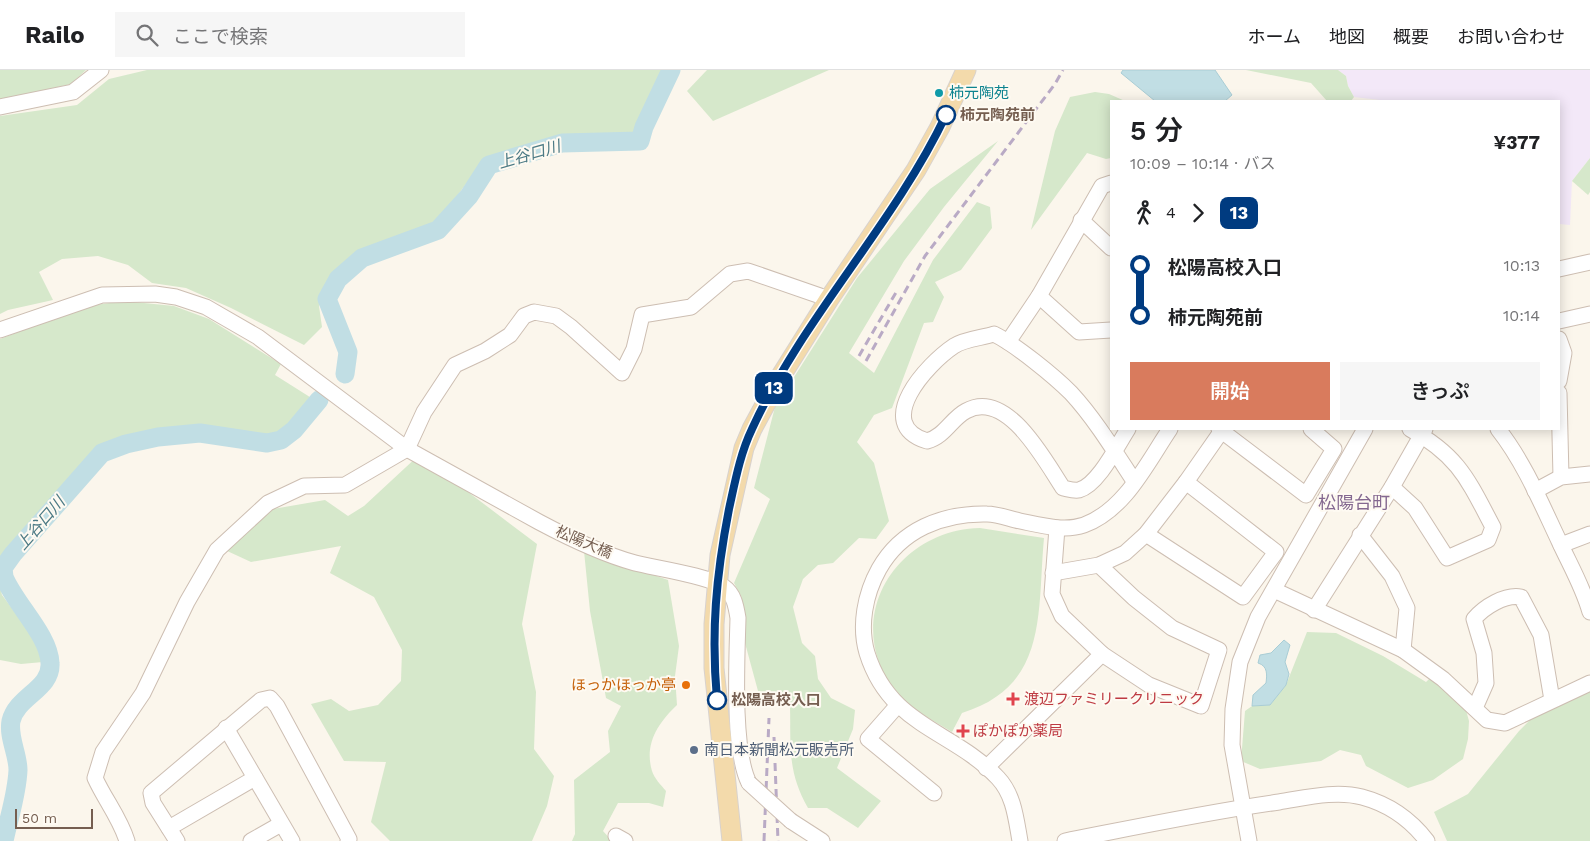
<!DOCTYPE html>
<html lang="ja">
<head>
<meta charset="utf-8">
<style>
	body { margin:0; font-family:"Work Sans","Noto Sans JP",sans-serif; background:#f6f6f6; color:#202124; height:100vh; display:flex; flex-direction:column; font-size:19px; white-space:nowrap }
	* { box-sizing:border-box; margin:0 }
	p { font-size:16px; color:#757577 }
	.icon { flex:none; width:28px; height:28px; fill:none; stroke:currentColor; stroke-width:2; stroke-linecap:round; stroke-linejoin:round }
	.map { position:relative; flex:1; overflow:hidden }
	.panel { position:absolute; left:1110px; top:30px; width:450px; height:330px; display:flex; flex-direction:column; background:#fff; border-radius:0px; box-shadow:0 2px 12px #0003 }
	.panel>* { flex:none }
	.badge { padding:0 10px; border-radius:8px; font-size:18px; line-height:32px }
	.scale { position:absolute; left:15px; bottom:12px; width:78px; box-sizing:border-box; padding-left:5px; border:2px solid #755e50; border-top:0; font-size:14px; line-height:18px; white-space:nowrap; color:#755e50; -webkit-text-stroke:4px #fefaf2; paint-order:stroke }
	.map>.badge { position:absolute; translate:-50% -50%; box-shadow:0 0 0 2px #fff }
	.legs { display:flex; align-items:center; gap:8px; height:55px; padding:0 20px; font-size:16px }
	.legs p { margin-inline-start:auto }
	.summary { display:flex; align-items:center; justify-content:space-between; height:85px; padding:0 20px }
	h1 { font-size:28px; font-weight:600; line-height:38px }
	.primary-button { display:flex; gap:10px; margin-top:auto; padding:10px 20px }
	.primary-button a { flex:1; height:58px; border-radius:0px; background:#d97b5d; color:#fff; font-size:20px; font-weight:600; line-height:58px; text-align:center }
	.primary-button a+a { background:#f6f6f6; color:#202124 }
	ul { padding:0 20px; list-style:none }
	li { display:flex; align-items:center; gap:18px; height:50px; font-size:19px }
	li i { display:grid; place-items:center; width:8px; height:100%; margin:0 6px; background:currentColor }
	li i::after { content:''; width:12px; height:12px; margin:-6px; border:4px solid; border-radius:50%; background:#fff }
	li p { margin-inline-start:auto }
	li:first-child i { background:linear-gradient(#0000 50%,currentColor 0) }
	li:last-child i { background:linear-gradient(currentColor 50%,#0000 0) }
	header { display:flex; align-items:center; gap:30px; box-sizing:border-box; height:70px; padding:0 25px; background:#fff; border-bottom:1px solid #e0e0e0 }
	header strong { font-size:24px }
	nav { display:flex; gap:28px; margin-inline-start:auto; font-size:18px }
	.search { width:350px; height:45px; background:#f6f6f6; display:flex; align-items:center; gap:12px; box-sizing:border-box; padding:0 18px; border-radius:0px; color:#757577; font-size:19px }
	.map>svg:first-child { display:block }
	.education { fill:#f3e8f8 }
	.green { fill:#d6e8cb }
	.water { fill:#c1dee4; stroke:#a9cdd5 }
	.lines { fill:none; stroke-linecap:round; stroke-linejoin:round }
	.river { stroke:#c1dee4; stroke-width:19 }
	.minor-casing { stroke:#cdbeb2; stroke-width:17 }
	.major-casing { stroke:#d8d2ce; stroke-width:21 }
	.minor { stroke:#fff; stroke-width:15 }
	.major { stroke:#f3daab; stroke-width:19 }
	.rail { stroke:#b9aac5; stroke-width:3; stroke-dasharray:8 5; stroke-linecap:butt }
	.minor-bridge-casing { stroke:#cdbeb2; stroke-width:17; stroke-linecap:butt }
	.minor-bridge { stroke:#fff; stroke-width:15 }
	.line-1-casing { stroke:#fff; stroke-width:11 }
	.line-1 { stroke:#003b80; stroke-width:8 }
	.culture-dot { fill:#0f9aa8; stroke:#fefaf2; stroke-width:2 }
	.stop-1-dot { fill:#fff; stroke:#003b80; stroke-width:2.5 }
	.food-dot { fill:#e8710a; stroke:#fefaf2; stroke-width:2 }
	.health-dot { fill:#e0444e; stroke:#fefaf2; stroke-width:2 }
	.service-dot { fill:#5c6f8a; stroke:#fefaf2; stroke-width:2 }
	.labels { text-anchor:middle; stroke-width:4; stroke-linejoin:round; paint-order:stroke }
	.culture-label { font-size:15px; fill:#0d838f; stroke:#fefaf2; text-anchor:start }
	.stop-label { font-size:15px; font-weight:bold; fill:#755e50; stroke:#fefaf2; text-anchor:start }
	.street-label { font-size:15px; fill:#755e50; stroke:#fefaf2 }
	.food-label { font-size:15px; fill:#c56008; stroke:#fefaf2; text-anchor:end }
	.health-label { font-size:15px; fill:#be3a42; stroke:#fefaf2; text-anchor:start }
	.service-label { font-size:15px; fill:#4e5e75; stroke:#fefaf2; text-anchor:start }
	.water-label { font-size:16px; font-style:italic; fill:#4c7a85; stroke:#fefaf2 }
	.quarter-label { font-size:18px; fill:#846890; stroke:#fefaf2 }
</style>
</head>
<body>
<header>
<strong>Railo</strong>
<div class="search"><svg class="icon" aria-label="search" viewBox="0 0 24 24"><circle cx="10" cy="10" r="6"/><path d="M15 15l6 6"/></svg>ここで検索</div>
<nav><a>ホーム</a><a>地図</a><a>概要</a><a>お問い合わせ</a></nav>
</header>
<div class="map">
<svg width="1590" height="771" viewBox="0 0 1590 771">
	<rect width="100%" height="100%" fill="#fbf6ec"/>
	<path class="education" d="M 1338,0 L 1590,0 L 1590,88 L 1572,111 L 1570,155 L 1559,154 L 1559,31 L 1388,31 L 1354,27 L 1348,16 L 1346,6 Z"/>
	<g class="green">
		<path d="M 0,0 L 86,0 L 71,14 L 0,30 Z"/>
		<path d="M 147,0 L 663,0 L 636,63 L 561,66 L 484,90 L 436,154 L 362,181 L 335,201 L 319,236 L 322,257 L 304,275 L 231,238 L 186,218 L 152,213 L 128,195 L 98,186 L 62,189 L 39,202 L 53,230 L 8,240 L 0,244 L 0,46 L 77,35 L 109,9 Z"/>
		<path d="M 707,0 L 829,0 L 713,51 L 687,21 Z"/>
		<path d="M 1246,0 L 1338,0 L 1346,6 L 1348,16 L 1354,27 L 1351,31 L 1327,31 L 1311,13 Z"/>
		<path d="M 1095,22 L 1109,24 L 1125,31 L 1111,31 L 1111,88 L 1106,89 L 1087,83 L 1031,160 L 1055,61 L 1070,27 Z"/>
		<path d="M 998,71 L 944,137 L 904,191 L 849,283 L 874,303 L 933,190 L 977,132 L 990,137 L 992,158 L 961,200 L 935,212 L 944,227 L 933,252 L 924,253 L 892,338 L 874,345 L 857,372 L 874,393 L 889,451 L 876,469 L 859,468 L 833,493 L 818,495 L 803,509 L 793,537 L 802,573 L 815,586 L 818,609 L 831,628 L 855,640 L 853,659 L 837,698 L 881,731 L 858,758 L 827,738 L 808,738 C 787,701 791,677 790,636 L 761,632 L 742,562 L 742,528 L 734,513 L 770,429 L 754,418 L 775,337 L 857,208 L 930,119 Z"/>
		<path d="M 1590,88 L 1590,122 L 1588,125 L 1572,111 Z"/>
		<path d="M 124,231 L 174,236 L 209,249 L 281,294 L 275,305 L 313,329 L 281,365 L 264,368 L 201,359 L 162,361 L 114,370 L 91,384 L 0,493 L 0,269 L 87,236 Z"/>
		<path d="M 419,385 L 537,474 L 522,554 L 536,622 L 534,679 L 554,706 L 547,736 L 532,771 L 390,771 L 371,752 L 386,692 L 344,691 L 311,634 L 331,629 L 349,641 L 378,635 L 401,611 L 402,580 L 374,527 L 330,503 L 341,476 L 251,492 L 225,480 L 273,439 L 325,430 L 348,446 L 364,436 Z"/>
		<path d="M 980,458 L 1044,468 C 1037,542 1049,616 962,643 L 952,662 C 933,650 908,638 894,620 C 841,548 896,460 980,458 Z"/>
		<path d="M 584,481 L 668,510 L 679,576 L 675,606 L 677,635 C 658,653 644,674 652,701 C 654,708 661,715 666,721 L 663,737 L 649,733 L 618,733 L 603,761 L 612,771 L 572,771 L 575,764 L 574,710 L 610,682 L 608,661 L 621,636 L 606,628 L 590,541 Z"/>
		<path d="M 0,517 L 2,525 L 41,577 L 43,592 L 21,594 L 0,590 Z"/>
		<path d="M 1307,562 L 1336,563 L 1383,586 L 1426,612 L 1433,605 L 1464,633 L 1469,651 L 1468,669 L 1463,689 L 1433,710 L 1408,718 L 1366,696 L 1361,685 L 1340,680 L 1321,691 L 1260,699 L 1241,691 L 1245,641 L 1252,636 L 1270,635 L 1286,615 Z"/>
		<path d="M 1590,616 L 1590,771 L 1447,771 L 1434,742 L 1468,724 L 1519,661 L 1541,639 Z"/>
	</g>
	<g class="water">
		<path d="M 1123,0 L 1215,0 L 1232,25 L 1225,31 L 1155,31 L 1121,3 Z"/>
		<path d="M 1284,570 L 1290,575 L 1285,592 L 1289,604 L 1286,615 L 1270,635 L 1252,636 L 1253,625 L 1266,613 C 1267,605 1268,596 1258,593 L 1260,585 L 1271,583 Z"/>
	</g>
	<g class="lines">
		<g class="river">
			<path d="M 345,304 L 348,282 L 327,229 L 338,209 L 362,188 L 438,160 L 469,126 L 489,95 L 562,73 L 640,71 L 644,57 L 671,0"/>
			<path d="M 4,771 C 9,747 17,724 18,700 C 18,684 8,667 11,651 C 17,626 52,619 50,593 C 49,565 15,534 4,507 L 3,498 L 13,484 L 102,383 L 126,374 L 158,367 L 200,363 L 267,373 L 281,370 L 294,360 L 319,330"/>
		</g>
		<g class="minor-casing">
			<g id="minor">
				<path d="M 0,37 L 73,22 L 101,0"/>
				<path d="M 1081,150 L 1111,178"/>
				<path d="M 1559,199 L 1590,192"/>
				<path d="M 1039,226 L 1079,262 L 1111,260"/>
				<path d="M 1559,251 L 1590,244"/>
				<path d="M 0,260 L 102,225 L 155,224 L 176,227 L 206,237 L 258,267 L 407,379 L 539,452 C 569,468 602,484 635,493 C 655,498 710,506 724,517 C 734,524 736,536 738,548 C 737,588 732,679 749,713"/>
				<path d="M 1559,269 L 1564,283 L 1559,311"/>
				<path d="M 1008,272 L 1039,226 L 1102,116 L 1111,113"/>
				<path d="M 1559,323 L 1561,407"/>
				<path d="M 1128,359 C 1117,376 1098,415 1079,420 C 1074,421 1068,419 1063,418 C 1045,391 1007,318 966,341 C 951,349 945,366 927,371 C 872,354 927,294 954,276 C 964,269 982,268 994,264 C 1016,275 1054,306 1071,323 C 1095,349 1115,382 1134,411"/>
				<path d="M 1219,359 L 1306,425 L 1334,379 L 1311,359"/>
				<path d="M 1498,359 C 1524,392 1541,433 1559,471 C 1570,495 1583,517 1590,542"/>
				<path d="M 1392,417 L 1415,438 L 1447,488 L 1488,470 L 1493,457 C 1468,410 1459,386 1410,359"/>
				<path d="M 1535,421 L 1561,407 L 1590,404"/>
				<path d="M 1146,464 L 1243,527 L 1276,482 L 1186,412"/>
				<path d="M 1360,465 L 1392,506 L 1407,538 L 1403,580"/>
				<path d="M 1561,475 L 1590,464"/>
				<path d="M 1099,495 L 1134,528 L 1172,558 L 1219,580 L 1201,636 L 1149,615 L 1102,584"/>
				<path d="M 1053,503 L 1099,495 L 1125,483 L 1146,464 L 1186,412 L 1223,359"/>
				<path d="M 1274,520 L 1403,580 L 1443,609 L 1487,650 L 1505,653 L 1590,613"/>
				<path d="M 1314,540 L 1392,417 L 1425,359"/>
				<path d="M 897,636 L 868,669 L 934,723"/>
				<path d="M 1475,638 L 1486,613 L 1484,583 L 1474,549 C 1484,537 1505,524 1521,527 L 1541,565 L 1552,630"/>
				<path d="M 226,658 L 292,771"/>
				<path d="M 986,698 L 1102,584 L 1062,546 L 1052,524 L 1057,458"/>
				<path d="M 791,751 L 822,771"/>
				<path d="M 169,758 L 255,708"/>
				<path d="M 616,766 L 625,771"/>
				<path d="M 127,771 C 120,748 105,730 95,708 L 103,682 L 143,623 L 187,532 L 217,480 L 268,433 L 304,416 L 345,415 L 407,379 L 424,342 L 455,295 L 485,281 L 510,265 L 524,246 L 534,242 L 556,246 L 571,257 L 622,303 L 634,279 L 642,245 L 691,237 L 730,204 L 748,201 L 829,229"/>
				<path d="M 177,771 L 153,733 L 151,723 L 261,630 L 270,628 L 277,636 L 349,769 L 348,771"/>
				<path d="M 251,771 L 281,754"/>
				<path d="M 1020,771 C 1016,749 1014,725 998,708 C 953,660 890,657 867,583 C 859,556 865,524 879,499 C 901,460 942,443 987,444 C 998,444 1010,449 1020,451 C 1040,455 1064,462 1084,455 C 1125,440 1147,393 1170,359"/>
				<path d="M 1065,771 C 1136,757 1207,742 1279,732 C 1305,728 1335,720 1362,727 C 1388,734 1411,750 1427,771"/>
				<path d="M 1249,771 L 1232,675 L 1233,639 L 1240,592 L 1258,547 L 1365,359"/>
			</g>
		</g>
		<g class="major-casing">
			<path id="major" d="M 732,771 L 714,598 L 714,554 L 720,485 L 744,378 L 752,359 L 779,309 L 829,229 L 916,100 L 940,57 L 966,0"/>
		</g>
		<use href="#minor" class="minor"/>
		<use href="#major" class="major"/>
		<g class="rail">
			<path d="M 859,286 L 898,219"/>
			<path d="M 866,291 L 925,186 L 1055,14 L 1063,0"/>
			<path d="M 774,667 L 778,771"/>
			<path d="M 764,771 L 769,648"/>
		</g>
		<g class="minor-bridge-casing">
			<path id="minor-bridge" d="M 749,713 L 791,751"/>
		</g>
		<use href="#minor-bridge" class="minor-bridge"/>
	</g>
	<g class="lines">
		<g class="line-1-casing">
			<path id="line-1" d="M 717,630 C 711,562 716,506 729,439 C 735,412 740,384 752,359 C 803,247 893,156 946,45"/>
		</g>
		<use href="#line-1" class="line-1"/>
	</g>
	<circle class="culture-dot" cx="939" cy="23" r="5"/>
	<g class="stop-1-dot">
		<circle cx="946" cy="45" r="9"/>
		<circle cx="717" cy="630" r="9"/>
	</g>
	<circle class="food-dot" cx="686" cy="615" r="5"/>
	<g class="health-dot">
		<path d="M1010.5 621.5h5v5h5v5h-5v5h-5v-5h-5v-5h5z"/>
		<path d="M960.5 653.5h5v5h5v5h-5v5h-5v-5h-5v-5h5z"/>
	</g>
	<circle class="service-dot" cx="694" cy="680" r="5"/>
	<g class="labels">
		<g class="culture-label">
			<text x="949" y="28">柿元陶苑</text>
		</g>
		<g class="stop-label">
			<text x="960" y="50">柿元陶苑前</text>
			<text x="731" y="635">松陽高校入口</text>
		</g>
		<g class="street-label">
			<text transform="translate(584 472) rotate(23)" y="5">松陽大橋</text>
		</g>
		<g class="food-label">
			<text x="676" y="620">ほっかほっか亭</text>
		</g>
		<g class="health-label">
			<text x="1024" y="634">渡辺ファミリークリニック</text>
			<text x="973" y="666">ぽかぽか薬局</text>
		</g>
		<g class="service-label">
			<text x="704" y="685">南日本新聞松元販売所</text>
		</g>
		<g class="water-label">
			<text transform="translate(529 84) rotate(-16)" y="6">上谷口川</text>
			<text transform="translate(40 453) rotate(-49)" y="6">上谷口川</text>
		</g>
		<g class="quarter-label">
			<text x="1354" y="439">松陽台町</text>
		</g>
	</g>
</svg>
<div class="scale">50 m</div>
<b class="badge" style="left:774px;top:318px;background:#003b80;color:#fff">13</b>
<section class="panel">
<div class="summary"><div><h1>5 分</h1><p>10:09 – 10:14 · バス</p></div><b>¥377</b></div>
<div class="legs"><svg class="icon" aria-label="walk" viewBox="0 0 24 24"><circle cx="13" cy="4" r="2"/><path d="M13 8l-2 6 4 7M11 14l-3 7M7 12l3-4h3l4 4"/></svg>4<svg class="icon" aria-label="forward" viewBox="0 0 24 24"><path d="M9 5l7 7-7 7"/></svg><b class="badge" style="background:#003b80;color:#fff">13</b></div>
<ul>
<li><i style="color:#003b80"></i><b>松陽高校入口</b><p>10:13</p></li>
<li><i style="color:#003b80"></i><b>柿元陶苑前</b><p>10:14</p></li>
</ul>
<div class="primary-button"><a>開始</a><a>きっぷ</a></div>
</section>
</div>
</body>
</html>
